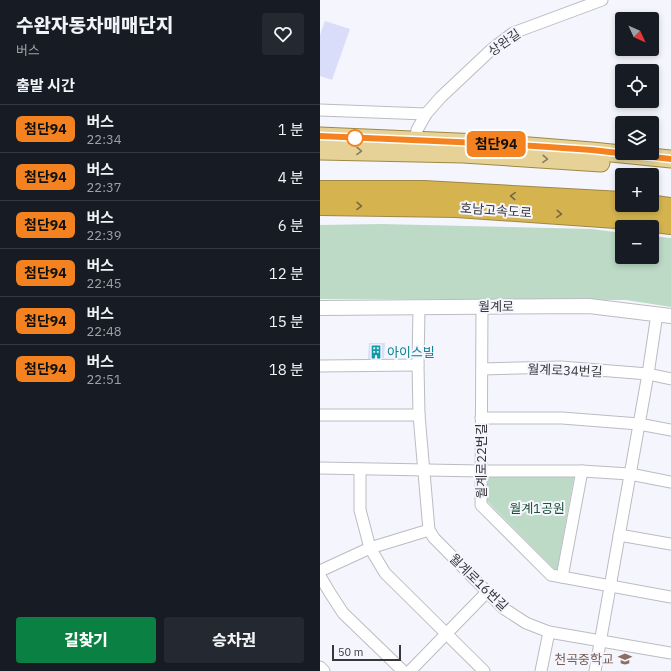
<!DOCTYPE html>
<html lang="ko">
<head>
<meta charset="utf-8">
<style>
	body { margin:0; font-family:"IBM Plex Sans","Noto Sans KR",sans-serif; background:#242831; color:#f1f3f6; height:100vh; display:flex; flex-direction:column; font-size:15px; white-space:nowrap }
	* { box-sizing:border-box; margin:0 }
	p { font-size:13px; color:#9ea1a6 }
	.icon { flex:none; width:22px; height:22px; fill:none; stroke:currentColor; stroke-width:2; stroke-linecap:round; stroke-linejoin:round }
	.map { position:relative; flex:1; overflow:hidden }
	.side { display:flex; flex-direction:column; background:#171b24; width:320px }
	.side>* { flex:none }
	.badge { padding:0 8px; border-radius:6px; font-size:14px; line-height:26px }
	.needle { width:26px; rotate:134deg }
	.controls { position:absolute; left:295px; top:12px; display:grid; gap:8px }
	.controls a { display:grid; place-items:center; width:44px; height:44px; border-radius:4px; background:#171b24; box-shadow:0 2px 6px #0003; font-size:20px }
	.scale { position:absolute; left:12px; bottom:10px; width:69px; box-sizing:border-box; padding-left:4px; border:2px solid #37373a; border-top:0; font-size:11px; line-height:14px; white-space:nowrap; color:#37373a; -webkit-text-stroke:3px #f5f6fd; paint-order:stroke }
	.map>.badge { position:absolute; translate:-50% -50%; box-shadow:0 0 0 2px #fff }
	h2 { padding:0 16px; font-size:15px; line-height:36px }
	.round { display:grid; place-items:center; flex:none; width:42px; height:42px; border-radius:4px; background:#242831 }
	.headline { display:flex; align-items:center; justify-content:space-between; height:68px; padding:0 16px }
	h1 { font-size:19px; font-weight:800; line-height:30px }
	.cta { display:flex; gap:8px; margin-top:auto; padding:8px 16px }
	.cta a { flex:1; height:46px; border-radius:4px; background:#0b8043; color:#fff; font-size:16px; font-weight:800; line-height:46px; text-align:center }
	.cta a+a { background:#242831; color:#f1f3f6 }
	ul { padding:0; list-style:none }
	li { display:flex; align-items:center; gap:12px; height:48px; padding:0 16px; border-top:1px solid #363941 }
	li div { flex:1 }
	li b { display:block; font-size:15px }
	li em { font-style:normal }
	li .badge { min-width:44px; font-weight:700; text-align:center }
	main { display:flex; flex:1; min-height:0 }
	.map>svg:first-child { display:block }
	.green { fill:#bddac6 }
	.building { fill:#daddfa }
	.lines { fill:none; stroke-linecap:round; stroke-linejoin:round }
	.minor-casing { stroke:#bbbcc2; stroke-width:13 }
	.tertiary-casing { stroke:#bbbcc2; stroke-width:16 }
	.primary-casing { stroke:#9e8848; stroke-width:19 }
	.motorway-casing { stroke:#9e8848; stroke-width:22 }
	.minor { stroke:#fff; stroke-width:11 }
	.tertiary { stroke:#fff; stroke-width:14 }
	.primary { stroke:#e6d296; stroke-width:17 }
	.motorway { stroke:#d5b450; stroke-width:20 }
	.oneway { stroke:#867d63 }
	.oneway2 { stroke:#766943 }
	.line-casing { stroke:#fff; stroke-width:9 }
	.line { stroke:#f58220; stroke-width:6 }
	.stop-dot { fill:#fff; stroke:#f58220; stroke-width:2 }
	.labels { text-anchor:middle; stroke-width:4; stroke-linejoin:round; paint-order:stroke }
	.street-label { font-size:13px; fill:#37373a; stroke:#f5f6fd }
	.culture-label { font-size:13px; fill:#0d838f; stroke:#f5f6fd; text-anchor:start }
	.park-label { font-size:13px; fill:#195334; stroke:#f5f6fd }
	.education-label { font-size:13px; fill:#785e54; stroke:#f5f6fd; text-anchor:end }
</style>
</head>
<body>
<main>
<section class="side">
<div class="headline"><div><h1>수완자동차매매단지</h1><p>버스</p></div><a class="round"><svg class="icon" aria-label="heart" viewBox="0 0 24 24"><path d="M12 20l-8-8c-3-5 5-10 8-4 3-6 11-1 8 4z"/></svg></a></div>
<h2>출발 시간</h2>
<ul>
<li><span class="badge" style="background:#f58220;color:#111">첨단94</span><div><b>버스</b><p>22:34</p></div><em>1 분</em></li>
<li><span class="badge" style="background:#f58220;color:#111">첨단94</span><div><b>버스</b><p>22:37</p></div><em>4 분</em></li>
<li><span class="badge" style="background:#f58220;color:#111">첨단94</span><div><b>버스</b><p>22:39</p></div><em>6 분</em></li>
<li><span class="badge" style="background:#f58220;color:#111">첨단94</span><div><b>버스</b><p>22:45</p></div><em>12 분</em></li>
<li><span class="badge" style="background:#f58220;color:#111">첨단94</span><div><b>버스</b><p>22:48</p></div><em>15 분</em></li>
<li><span class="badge" style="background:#f58220;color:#111">첨단94</span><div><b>버스</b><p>22:51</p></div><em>18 분</em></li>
</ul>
<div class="cta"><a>길찾기</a><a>승차권</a></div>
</section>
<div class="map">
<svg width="351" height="671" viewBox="0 0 351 671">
	<rect width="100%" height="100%" fill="#f5f6fd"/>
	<g class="green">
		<path d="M 61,224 L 272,229 L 302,233 L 302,257 L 332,257 L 332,236 L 351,238 L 351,307 L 306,300 L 0,299 L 0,225 Z"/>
		<path d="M 168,477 L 254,477 L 237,571 L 234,569 L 166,500 L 166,479 Z"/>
	</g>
	<g class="building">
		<path d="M 5,21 L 30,29 L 12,80 L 0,76 L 0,35 Z"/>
		<path d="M 49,343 L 65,343 L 64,358 L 48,359 Z"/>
	</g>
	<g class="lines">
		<g class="minor-casing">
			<g id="minor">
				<path d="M 0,110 L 106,114"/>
				<path d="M 95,141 L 97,130 L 106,114 L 121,97 L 172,49 L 193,33 L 282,0"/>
				<path d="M 162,306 L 161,505 L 231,575 L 351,597"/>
				<path d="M 99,308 L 98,365 L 99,415 L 109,530 L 114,538 L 183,608 L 206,623 L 229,632 L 351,653"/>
				<path d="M 0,366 L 98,365"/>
				<path d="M 162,369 L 241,367 L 328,374 L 351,379"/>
				<path d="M 0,415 L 99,415"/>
				<path d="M 161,418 L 242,418 L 319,424 L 351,430"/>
				<path d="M 0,468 L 161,471 L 262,471 L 310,474 L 351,482"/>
				<path d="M 40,469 L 40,510 L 50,548 L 65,573 L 164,671"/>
				<path d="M 299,535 L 351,544"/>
				<path d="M 0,571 L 50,548 L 109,530"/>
				<path d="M 0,576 L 10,593 L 23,613 L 83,671"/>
				<path d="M 242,577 L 262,471"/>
				<path d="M 0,667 L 4,671"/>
				<path d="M 90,671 L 167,592"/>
				<path d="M 221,671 L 229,632"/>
				<path d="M 275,671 L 328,374 L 337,314"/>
			</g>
		</g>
		<g class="tertiary-casing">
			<path id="tertiary" d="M 0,308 L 269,306 L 351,316"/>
		</g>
		<g class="primary-casing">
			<g id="primary">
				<path d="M 0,136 L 183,144 L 272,151 L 351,159"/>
				<path d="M 0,151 L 143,154 L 281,163"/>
			</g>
		</g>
		<g class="motorway-casing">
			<g id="motorway">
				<path d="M 0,191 L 104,191 L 302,202"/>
				<path d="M 0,205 L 136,207 L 310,219 L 351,224"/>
				<path d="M 328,205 L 351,208"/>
			</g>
		</g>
		<use href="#minor" class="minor"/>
		<use href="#tertiary" class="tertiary"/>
		<use href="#primary" class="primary"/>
		<use href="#motorway" class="motorway"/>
	</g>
	<defs><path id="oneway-chevron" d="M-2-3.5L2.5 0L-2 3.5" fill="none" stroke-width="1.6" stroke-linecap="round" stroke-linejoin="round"/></defs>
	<g class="oneway">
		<use href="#oneway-chevron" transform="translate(39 151) rotate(1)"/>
		<use href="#oneway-chevron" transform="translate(225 159) rotate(4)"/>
	</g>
	<g class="oneway2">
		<use href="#oneway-chevron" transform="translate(193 196) rotate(-177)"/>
		<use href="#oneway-chevron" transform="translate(39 206) rotate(1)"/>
		<use href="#oneway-chevron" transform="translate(239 214) rotate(4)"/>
	</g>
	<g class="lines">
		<g class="line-casing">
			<path id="line" d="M 0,136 L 183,144 L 272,150 L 351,159"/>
		</g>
		<use href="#line" class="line"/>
	</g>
	<defs>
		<g id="building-bare" transform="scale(1.08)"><path d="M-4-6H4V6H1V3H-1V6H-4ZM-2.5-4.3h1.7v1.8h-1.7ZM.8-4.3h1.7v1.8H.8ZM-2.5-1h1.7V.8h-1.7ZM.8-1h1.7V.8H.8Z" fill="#0f9aa8" stroke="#f5f6fd" stroke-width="2.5" paint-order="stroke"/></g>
		<g id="school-bare" transform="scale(1.08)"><path d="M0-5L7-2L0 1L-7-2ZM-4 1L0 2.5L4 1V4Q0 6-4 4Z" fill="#8d6e63" stroke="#f5f6fd" stroke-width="2.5" paint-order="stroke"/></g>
	</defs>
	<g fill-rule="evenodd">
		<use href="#building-bare" x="56" y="352"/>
		<use href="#school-bare" x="305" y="659"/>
	</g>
	<circle class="stop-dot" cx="35" cy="138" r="8"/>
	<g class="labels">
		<g class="street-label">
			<text transform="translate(184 42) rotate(-35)" y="5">상완길</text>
			<text transform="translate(176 210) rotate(4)" y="5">호남고속도로</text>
			<text x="176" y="311">월계로</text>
			<text transform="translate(245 370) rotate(2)" y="5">월계로34번길</text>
			<text transform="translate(161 461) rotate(-90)" y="5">월계로22번길</text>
			<text transform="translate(159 582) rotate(44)" y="5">월계로16번길</text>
		</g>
		<g class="culture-label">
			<text x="67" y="357">아이스빌</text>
		</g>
		<g class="park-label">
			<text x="217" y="513">월계1공원</text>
		</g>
		<g class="education-label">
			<text x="294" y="664">천곡중학교</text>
		</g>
	</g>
</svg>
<div class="controls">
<a><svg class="needle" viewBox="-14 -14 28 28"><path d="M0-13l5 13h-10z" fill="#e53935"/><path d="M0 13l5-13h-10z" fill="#9ea1a6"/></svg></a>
<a><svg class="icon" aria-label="locate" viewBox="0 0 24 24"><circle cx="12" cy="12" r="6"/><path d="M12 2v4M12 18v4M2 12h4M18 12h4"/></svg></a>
<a><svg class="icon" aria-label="layers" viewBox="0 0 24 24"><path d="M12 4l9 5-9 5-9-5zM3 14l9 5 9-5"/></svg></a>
<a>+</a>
<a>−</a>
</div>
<div class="scale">50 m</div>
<b class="badge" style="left:176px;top:144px;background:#f58220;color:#111">첨단94</b>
</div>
</main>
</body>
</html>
